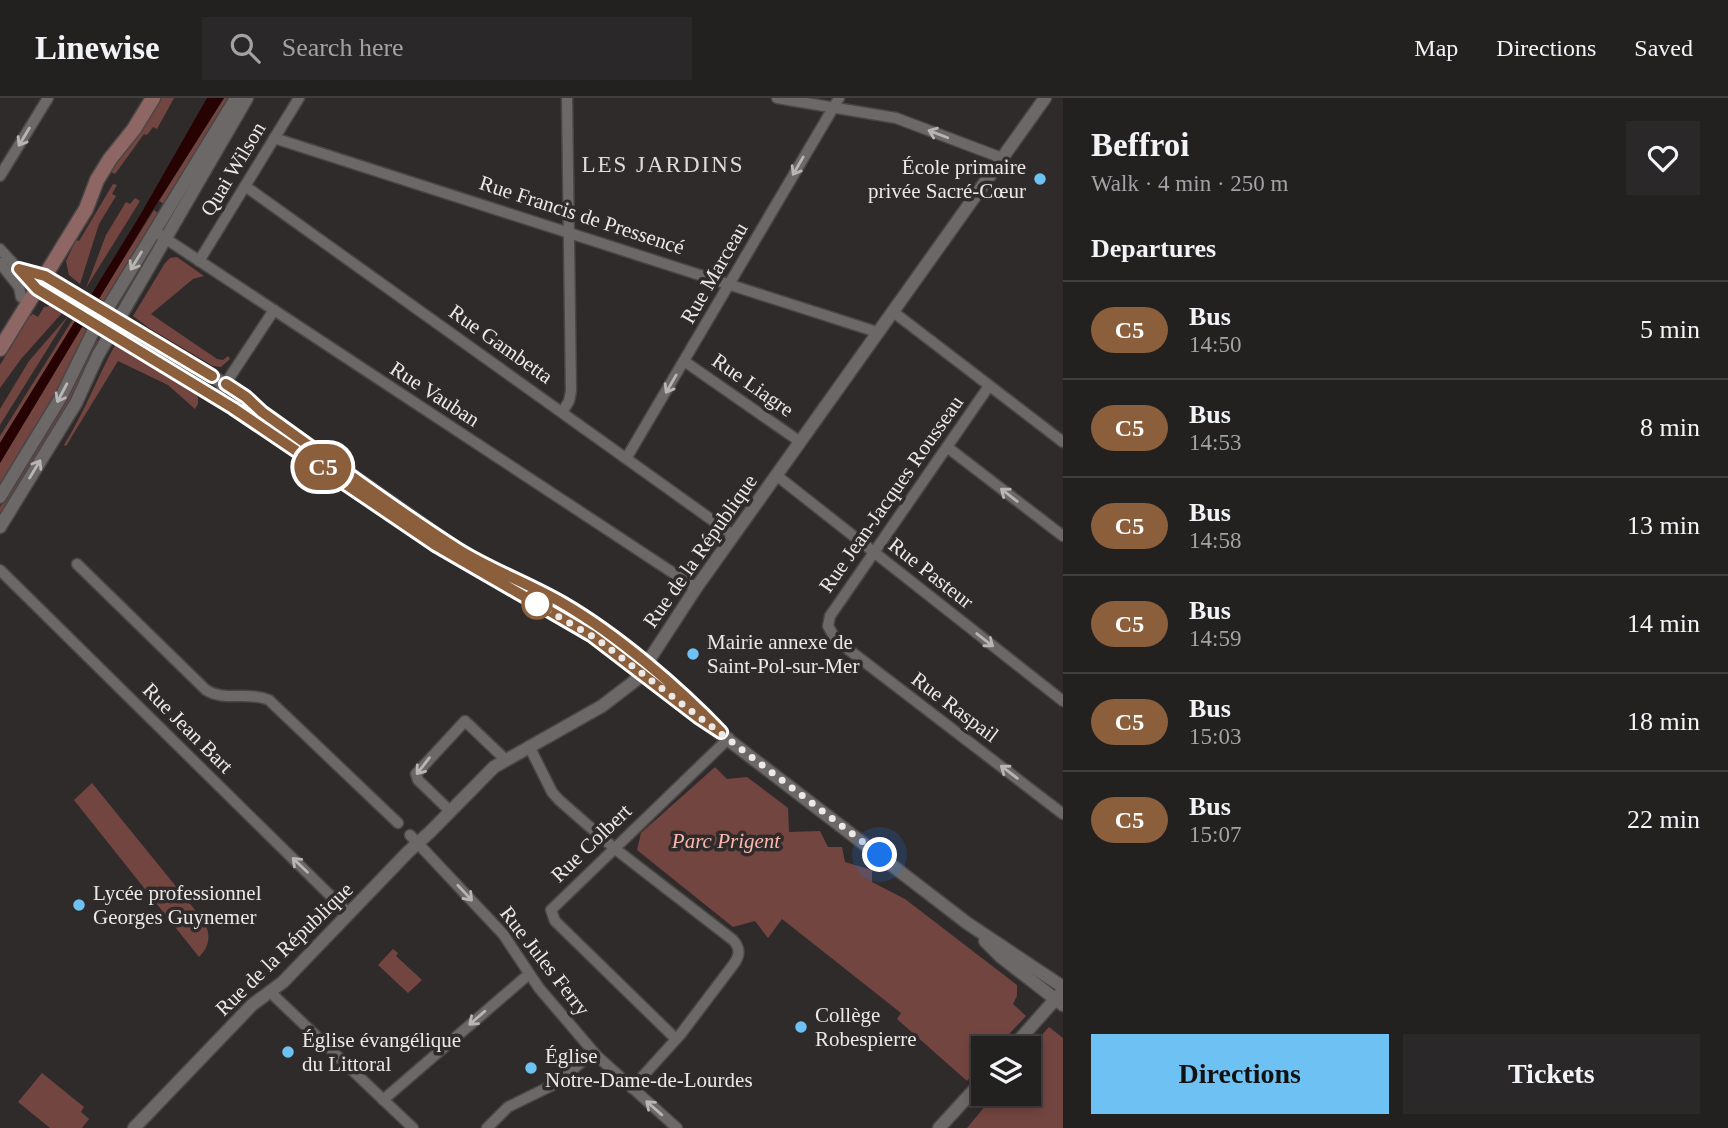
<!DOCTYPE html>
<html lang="en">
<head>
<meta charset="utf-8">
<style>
	body { margin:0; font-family:"Times New Roman",serif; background:#2b2829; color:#f1f3f6; height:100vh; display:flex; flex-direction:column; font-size:26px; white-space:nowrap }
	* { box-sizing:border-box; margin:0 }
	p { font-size:23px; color:#a3a3a5 }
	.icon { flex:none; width:38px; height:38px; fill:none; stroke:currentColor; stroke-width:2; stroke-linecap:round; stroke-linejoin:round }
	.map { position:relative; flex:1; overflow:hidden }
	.details { display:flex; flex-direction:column; background:#232020; width:665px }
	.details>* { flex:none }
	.badge { padding:0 14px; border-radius:23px; font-size:24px; line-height:46px }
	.controls { position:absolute; left:971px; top:938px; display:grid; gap:14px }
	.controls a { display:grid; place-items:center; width:70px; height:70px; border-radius:0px; background:#232020; box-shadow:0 4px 10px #0003,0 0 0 2px #403e3e; font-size:35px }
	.you { position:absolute; width:35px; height:35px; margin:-18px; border:5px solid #fff; border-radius:50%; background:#1a73e8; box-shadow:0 0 0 10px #1a73e833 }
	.map>.badge { position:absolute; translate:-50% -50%; box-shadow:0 0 0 4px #fff }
	h2 { padding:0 28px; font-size:26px; line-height:63px }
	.round { display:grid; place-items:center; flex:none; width:74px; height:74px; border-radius:0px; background:#2b2829 }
	.overview { display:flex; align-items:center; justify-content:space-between; height:119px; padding:0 28px }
	h1 { font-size:33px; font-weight:600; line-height:52px }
	.button { display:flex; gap:14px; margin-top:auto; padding:14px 28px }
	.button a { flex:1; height:80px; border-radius:0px; background:#6ec2f3; color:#111; font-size:28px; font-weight:600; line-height:80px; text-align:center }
	.button a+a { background:#2b2829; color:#f1f3f6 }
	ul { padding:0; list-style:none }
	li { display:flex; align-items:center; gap:21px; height:98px; padding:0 28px; border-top:2px solid #403e3e }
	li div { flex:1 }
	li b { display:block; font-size:26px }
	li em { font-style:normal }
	li .badge { min-width:77px; font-weight:700; text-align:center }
	header { display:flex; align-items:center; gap:42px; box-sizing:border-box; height:98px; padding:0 35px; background:#232020; border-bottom:2px solid #403e3e }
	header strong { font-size:33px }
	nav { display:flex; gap:38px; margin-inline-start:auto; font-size:24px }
	.search { width:490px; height:63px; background:#2b2829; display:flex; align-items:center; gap:18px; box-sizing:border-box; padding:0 24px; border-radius:0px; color:#a3a3a5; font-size:26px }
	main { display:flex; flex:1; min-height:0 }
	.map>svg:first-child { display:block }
	.green { fill:#734540 }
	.water { fill:#260202 }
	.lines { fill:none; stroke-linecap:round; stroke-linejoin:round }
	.minor-casing { stroke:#4a4646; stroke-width:13 }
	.tertiary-casing { stroke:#4a4646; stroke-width:15 }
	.secondary-casing { stroke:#4a4646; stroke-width:17 }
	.minor { stroke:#6c6867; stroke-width:10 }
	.tertiary { stroke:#6c6867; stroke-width:12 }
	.secondary { stroke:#8e6663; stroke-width:14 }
	.tertiary-bridge-casing { stroke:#4a4646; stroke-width:15; stroke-linecap:butt }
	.tertiary-bridge { stroke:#6c6867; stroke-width:12 }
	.oneway { stroke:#b8b5b4 }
	.line-casing { stroke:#fff; stroke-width:16 }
	.line { stroke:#8b5e3c; stroke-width:10 }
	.walk { stroke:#ebe9e8; stroke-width:7; stroke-dasharray:0 12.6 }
	.poi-dot { fill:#6ec2f3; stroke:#2f2b2a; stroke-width:2.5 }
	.stop-dot { fill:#fff; stroke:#8b5e3c; stroke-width:3.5 }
	.labels { text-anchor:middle; stroke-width:7; stroke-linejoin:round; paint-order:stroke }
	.poi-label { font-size:21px; fill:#ebe9e8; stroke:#2f2b2a; text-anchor:start }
	.street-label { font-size:21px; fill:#ebe9e8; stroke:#2f2b2a }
	.park-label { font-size:21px; font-style:italic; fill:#fbb6ae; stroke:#2f2b2a }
	.neighbourhood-label { font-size:23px; letter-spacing:2px; fill:#e0dbda; stroke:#2f2b2a }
</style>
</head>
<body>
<header>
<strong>Linewise</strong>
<div class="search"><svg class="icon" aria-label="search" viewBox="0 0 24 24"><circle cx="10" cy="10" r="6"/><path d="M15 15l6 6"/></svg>Search here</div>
<nav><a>Map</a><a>Directions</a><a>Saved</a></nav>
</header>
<main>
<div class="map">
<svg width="1063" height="1030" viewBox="0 0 1063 1030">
	<rect width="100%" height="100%" fill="#2f2b2a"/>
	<g class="green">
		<path d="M 160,0 L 174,0 L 157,31 L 153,29 L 147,37 L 144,36 L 115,76 L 109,73 Z"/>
		<path d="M 224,0 L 231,0 L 164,106 L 159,103 Z"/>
		<path d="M 113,86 L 117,87 L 112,96 L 116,98 L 99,126 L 80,186 L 69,177 L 66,163 L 76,142 L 79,143 Z"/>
		<path d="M 135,100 L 140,103 L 86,190 L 106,137 L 126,104 L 130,106 Z"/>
		<path d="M 154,112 L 159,116 L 105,204 L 99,200 Z"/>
		<path d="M 177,159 L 204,178 L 193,181 L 151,216 L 217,261 L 223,262 L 228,258 L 230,261 L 221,269 L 213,268 L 149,230 L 133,218 L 165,165 L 170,160 Z"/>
		<path d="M 44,209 L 50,208 L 62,215 L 21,261 L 0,290 L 0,267 L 29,219 L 33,216 L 38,219 Z"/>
		<path d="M 68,218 L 0,327 L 0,311 L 29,263 Z"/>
		<path d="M 73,221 L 76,223 L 0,345 L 0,338 Z"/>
		<path d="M 82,229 L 87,232 L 57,294 L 0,387 L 0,365 Z"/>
		<path d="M 95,242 L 100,244 L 75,296 L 0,419 L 0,409 L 67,299 Z"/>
		<path d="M 115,247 L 188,289 L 198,299 L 198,306 L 195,311 L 168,287 L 118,263 L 66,348 L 64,347 C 84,315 97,280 115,247 Z"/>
		<path d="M 715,669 L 727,681 L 747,679 L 788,710 L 789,734 L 820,733 L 828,749 L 842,749 L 845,764 L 872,772 L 872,784 L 905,801 L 1017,887 L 1017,898 L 1013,906 L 1026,918 L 996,950 L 984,950 L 983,964 L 967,983 L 897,921 L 901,915 L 782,821 L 768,840 L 755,823 L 733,829 L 637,752 L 641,735 Z"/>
		<path d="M 92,685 L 204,823 C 211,837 210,848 199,859 L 74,702 Z"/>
		<path d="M 393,851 L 398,855 L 396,858 L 422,882 L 408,895 L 378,867 Z"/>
		<path d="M 1049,929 L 1063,940 L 1063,1030 L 967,1030 L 995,996 L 1029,996 L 1029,951 Z"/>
		<path d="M 42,975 L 84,1009 L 81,1014 L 89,1021 L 82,1030 L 50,1030 L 18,1004 Z"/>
	</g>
	<path class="water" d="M 207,0 L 224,0 L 149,118 L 0,365 L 0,345 L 139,119 Z"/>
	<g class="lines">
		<g class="minor-casing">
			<g id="minor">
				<path d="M 777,0 L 896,20 L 1002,60"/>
				<path d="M 274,40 L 877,234"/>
				<path d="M 0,78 L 48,0"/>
				<path d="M 245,88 L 733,437"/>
				<path d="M 154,133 L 696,490"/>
				<path d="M 0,151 L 30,184"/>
				<path d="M 199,163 L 299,0"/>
				<path d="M 0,165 L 19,189 L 21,199"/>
				<path d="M 892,213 L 1063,344"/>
				<path d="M 684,263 L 799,343"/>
				<path d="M 989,288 L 830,518 L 828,528 L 836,542 L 1063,716"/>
				<path d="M 216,300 L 274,212"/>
				<path d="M 563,313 L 569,303 L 571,293 L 567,0"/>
				<path d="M 947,349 L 1063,438"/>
				<path d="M 627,359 L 839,0"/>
				<path d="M 776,377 L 1063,603"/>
				<path d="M 77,466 L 206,592 C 225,604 249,593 269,602 L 398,725"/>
				<path d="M 0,472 L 348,815"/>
				<path d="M 529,648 L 552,694 L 559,702 L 614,750 L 733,842 C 741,851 740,858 733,867 L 680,937 L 632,990"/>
				<path d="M 450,713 L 418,682 L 416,676 L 465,623 L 505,661"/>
				<path d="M 410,737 L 503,836 L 539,890 L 597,958 L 677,1030"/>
				<path d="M 270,894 L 413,1030"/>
				<path d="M 676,941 L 555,823 L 551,812 L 729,640"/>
				<path d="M 383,1002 L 529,876"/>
				<path d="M 487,1030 L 508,1009 L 557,985 L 593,954"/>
			</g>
		</g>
		<g class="tertiary-casing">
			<g id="tertiary">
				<path d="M 36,175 L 62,188"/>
				<path d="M 30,184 L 37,191 L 56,203"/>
				<path d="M 144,237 L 246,299 L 262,314 L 452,447 L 485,467 L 560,504 L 590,523 L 691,604"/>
				<path d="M 135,251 L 242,316 L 437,448 L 597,541 L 967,825 L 1063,889"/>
				<path d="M 0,399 L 61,299 L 93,234 L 236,0"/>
				<path d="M 0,429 L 76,305 L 98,257 L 247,0"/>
				<path d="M 985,843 L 1001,859 L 1063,907"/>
				<path d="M 1012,950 L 1060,896"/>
				<path d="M 134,1030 L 252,907 L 283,884 L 407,755 L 431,733 L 494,669 L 602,608 L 636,582 L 696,490 L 1045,0"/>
				<path d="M 939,1030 L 984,981"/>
			</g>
		</g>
		<g class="secondary-casing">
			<path id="secondary" d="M 0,251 L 86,111 L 97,82 L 110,61 L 134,31 L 153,0"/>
		</g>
		<use href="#minor" class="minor"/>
		<use href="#tertiary" class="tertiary"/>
		<use href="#secondary" class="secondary"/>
		<g class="tertiary-bridge-casing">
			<g id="tertiary-bridge">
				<path d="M 62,188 L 144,237"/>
				<path d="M 56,203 L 135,251"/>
			</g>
		</g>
		<use href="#tertiary-bridge" class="tertiary-bridge"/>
	</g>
	<defs><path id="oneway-shaft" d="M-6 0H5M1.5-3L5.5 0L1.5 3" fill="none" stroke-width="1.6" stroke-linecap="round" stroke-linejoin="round" transform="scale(1.75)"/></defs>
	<g class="oneway">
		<use href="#oneway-shaft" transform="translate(938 36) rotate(-159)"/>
		<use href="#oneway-shaft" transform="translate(24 39) rotate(121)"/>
		<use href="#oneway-shaft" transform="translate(798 68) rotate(120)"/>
		<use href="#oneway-shaft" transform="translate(136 163) rotate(121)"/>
		<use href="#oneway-shaft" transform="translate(671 286) rotate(120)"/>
		<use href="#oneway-shaft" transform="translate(62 295) rotate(118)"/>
		<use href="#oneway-shaft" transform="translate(35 371) rotate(-59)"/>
		<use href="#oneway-shaft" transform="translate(1009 397) rotate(-142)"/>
		<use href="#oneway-shaft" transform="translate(985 542) rotate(38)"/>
		<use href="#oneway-shaft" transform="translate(423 668) rotate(128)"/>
		<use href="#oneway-shaft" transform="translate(1009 674) rotate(-143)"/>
		<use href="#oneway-shaft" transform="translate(300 767) rotate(-136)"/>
		<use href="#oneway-shaft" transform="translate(465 795) rotate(47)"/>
		<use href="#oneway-shaft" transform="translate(477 920) rotate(139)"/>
		<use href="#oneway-shaft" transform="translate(654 1010) rotate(-139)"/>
	</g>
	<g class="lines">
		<g class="line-casing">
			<path id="line" d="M 212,278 L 45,178 L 19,171 L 37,191 L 233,310 L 437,448 L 591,537 L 698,619 L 721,634 C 678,589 617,537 564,506 C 530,486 493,473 459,452 C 391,409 327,360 262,314 L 246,299 L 226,286"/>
		</g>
		<use href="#line" class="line"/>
		<path class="walk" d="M 537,506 L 597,541 L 880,757"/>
	</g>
	<g class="poi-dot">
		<circle cx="1040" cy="81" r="7"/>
		<circle cx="693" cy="556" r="7"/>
		<circle cx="79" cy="807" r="7"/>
		<circle cx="801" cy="929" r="7"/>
		<circle cx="288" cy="954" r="7"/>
		<circle cx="531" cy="970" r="7"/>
	</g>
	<circle class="stop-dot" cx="537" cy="506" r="14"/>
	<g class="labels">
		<g class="poi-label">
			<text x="1026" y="76" text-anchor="end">École primaire<tspan x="1026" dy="24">privée Sacré-Cœur</tspan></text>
			<text x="707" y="551">Mairie annexe de<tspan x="707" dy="24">Saint-Pol-sur-Mer</tspan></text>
			<text x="93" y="802">Lycée professionnel<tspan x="93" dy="24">Georges Guynemer</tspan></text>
			<text x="815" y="924">Collège<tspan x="815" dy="24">Robespierre</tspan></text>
			<text x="302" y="949">Église évangélique<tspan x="302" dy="24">du Littoral</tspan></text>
			<text x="545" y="965">Église<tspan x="545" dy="24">Notre-Dame-de-Lourdes</tspan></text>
		</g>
		<g class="street-label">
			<text transform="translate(233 71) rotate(-59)" y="7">Quai Wilson</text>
			<text transform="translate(582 117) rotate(18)" y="7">Rue Francis de Pressencé</text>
			<text transform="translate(714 175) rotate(-60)" y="7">Rue Marceau</text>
			<text transform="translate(501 246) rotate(35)" y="7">Rue Gambetta</text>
			<text transform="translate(753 287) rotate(35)" y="7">Rue Liagre</text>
			<text transform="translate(435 296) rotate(33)" y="7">Rue Vauban</text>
			<text transform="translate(891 396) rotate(-55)" y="7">Rue Jean-Jacques Rousseau</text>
			<text transform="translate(700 453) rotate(-55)" y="7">Rue de la République</text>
			<text transform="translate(931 475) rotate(38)" y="7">Rue Pasteur</text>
			<text transform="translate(955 609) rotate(37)" y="7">Rue Raspail</text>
			<text transform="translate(188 630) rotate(45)" y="7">Rue Jean Bart</text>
			<text transform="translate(591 745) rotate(-44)" y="7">Rue Colbert</text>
			<text transform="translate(284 851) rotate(-44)" y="7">Rue de la République</text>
			<text transform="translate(545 863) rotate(52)" y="7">Rue Jules Ferry</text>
		</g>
		<g class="park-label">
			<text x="726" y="750">Parc Prigent</text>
		</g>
		<g class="neighbourhood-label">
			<text x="663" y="74">LES JARDINS</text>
		</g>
	</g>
</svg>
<div class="controls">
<a><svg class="icon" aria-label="layers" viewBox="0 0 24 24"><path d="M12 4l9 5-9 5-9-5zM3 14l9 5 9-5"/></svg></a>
</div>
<div class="you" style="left:880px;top:757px"></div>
<b class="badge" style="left:323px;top:369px;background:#8b5e3c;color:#fff">C5</b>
</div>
<section class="details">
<div class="overview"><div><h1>Beffroi</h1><p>Walk · 4 min · 250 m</p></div><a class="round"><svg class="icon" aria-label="heart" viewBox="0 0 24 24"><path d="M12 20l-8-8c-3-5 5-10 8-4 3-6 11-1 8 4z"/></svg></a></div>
<h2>Departures</h2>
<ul>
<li><span class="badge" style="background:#8b5e3c;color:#fff">C5</span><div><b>Bus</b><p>14:50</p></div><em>5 min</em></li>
<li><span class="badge" style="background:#8b5e3c;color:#fff">C5</span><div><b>Bus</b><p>14:53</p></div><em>8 min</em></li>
<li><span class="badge" style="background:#8b5e3c;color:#fff">C5</span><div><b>Bus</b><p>14:58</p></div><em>13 min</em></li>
<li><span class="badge" style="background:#8b5e3c;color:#fff">C5</span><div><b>Bus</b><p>14:59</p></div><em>14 min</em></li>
<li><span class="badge" style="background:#8b5e3c;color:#fff">C5</span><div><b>Bus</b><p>15:03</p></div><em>18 min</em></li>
<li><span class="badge" style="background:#8b5e3c;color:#fff">C5</span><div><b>Bus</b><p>15:07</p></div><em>22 min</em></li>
</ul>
<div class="button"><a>Directions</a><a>Tickets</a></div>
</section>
</main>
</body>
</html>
